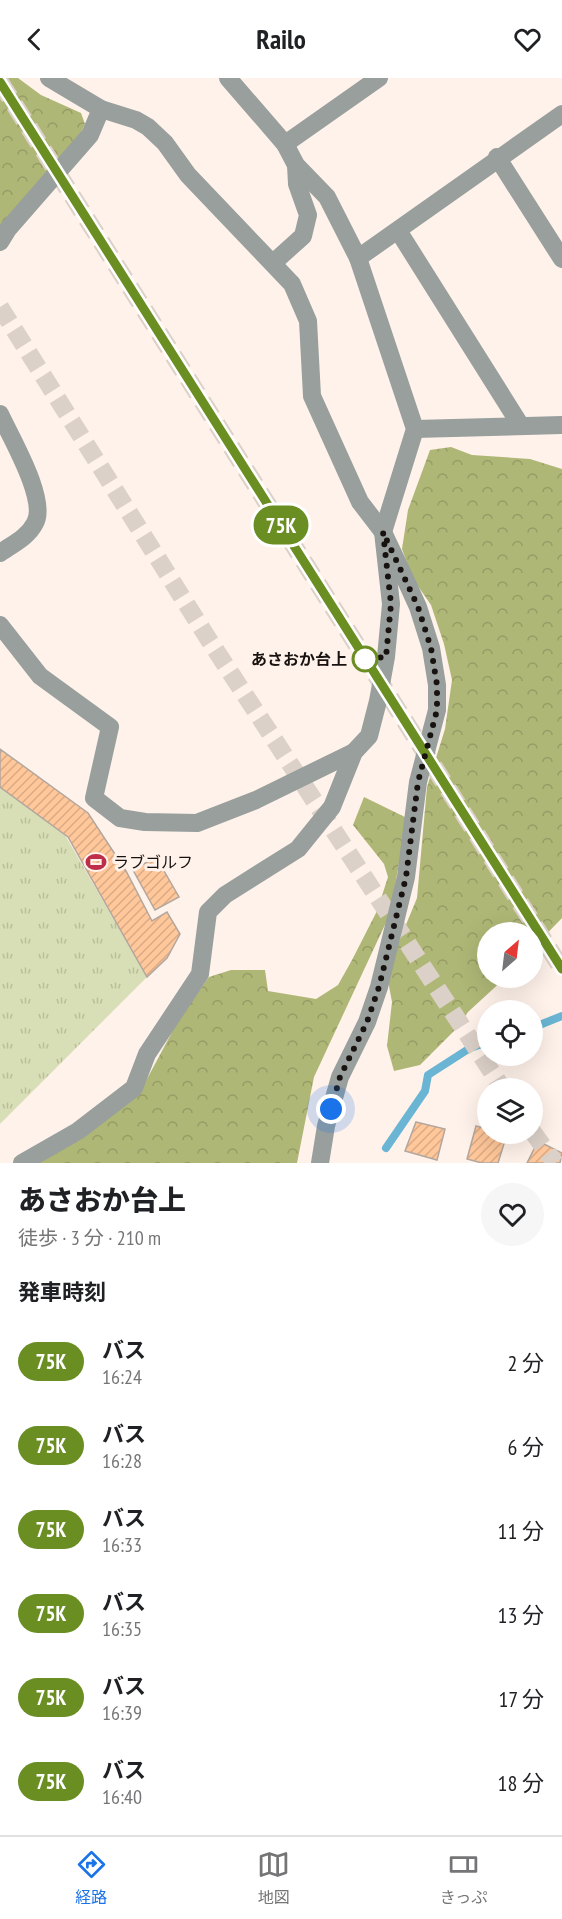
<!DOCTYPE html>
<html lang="ja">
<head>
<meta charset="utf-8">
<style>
	body { margin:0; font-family:"PT Sans Narrow","Noto Sans JP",sans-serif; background:#f6f6f6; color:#202124; height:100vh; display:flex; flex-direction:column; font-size:22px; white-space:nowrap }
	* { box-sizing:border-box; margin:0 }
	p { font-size:20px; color:#757577 }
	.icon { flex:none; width:33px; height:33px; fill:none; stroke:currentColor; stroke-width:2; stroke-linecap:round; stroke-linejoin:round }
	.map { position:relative; height:1085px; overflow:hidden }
	.sheet { display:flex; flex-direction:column; background:#fff; flex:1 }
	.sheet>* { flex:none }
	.badge { padding:0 12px; border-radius:20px; font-size:21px; line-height:39px }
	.needle { width:39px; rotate:28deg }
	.fabs { position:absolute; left:477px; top:844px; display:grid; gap:12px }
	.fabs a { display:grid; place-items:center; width:66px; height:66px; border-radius:50%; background:#fff; box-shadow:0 6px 24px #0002; font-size:30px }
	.you { position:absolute; width:30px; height:30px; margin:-15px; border:4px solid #fff; border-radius:50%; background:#1a73e8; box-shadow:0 0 0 9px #1a73e833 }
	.map>.badge { position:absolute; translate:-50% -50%; box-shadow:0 0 0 3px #fff }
	h2 { padding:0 18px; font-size:22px; line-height:54px }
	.round { display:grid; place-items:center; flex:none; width:63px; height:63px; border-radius:32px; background:#f6f6f6 }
	.head { display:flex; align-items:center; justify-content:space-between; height:102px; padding:0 18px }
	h1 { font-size:28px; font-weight:800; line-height:45px }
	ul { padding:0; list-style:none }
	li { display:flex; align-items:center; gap:18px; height:84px; padding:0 18px }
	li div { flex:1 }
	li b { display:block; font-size:22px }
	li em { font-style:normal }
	li .badge { min-width:66px; font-weight:700; text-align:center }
	header { display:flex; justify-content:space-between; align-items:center; height:78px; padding:0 18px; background:#fff; font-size:27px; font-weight:800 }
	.tabs { display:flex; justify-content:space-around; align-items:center; height:84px; border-top:2px solid #e0e0e0; background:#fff; font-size:16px; color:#757577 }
	.tabs a { display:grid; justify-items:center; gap:3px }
	.tabs .on { color:#1a73e8 }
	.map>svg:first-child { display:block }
	.grass { fill:url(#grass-tufts) }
	.forest { fill:url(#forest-crowns) }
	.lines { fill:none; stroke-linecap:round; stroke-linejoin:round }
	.stream { stroke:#69b5d3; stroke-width:8 }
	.building { fill:url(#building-hatch); stroke:#b2a79e; stroke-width:1.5 }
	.highway-tunnel { stroke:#dcd1c9; stroke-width:18; stroke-dasharray:18 9; stroke-linecap:butt }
	.street { stroke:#989f9d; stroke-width:18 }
	.line-casing { stroke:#fff; stroke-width:14 }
	.line { stroke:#6b8e23; stroke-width:9 }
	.walk { stroke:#181311; stroke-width:6; stroke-dasharray:0 10.8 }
	.stop-dot { fill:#fff; stroke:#6b8e23; stroke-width:3 }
	.labels { text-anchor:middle; stroke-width:6; stroke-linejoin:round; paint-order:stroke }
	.stop-label { font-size:16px; font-weight:bold; fill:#181311; stroke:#fff2ea; text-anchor:end }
	.poi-label { font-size:16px; fill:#181311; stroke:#fff2ea; text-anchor:start }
</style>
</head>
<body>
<header><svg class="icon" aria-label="back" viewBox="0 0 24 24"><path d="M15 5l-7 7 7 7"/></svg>Railo<svg class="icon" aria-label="heart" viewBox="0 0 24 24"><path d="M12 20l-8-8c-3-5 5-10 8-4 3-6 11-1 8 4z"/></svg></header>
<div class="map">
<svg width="562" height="1085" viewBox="0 0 562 1085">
	<defs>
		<pattern id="grass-tufts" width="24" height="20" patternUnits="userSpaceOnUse" patternTransform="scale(1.5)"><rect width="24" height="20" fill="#d8deb5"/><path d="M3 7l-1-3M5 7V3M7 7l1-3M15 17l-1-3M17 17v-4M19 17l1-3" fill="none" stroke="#b9be9b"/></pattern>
		<pattern id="forest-crowns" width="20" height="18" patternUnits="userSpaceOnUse" patternTransform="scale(1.5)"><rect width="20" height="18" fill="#afb776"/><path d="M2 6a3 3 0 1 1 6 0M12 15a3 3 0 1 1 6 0" fill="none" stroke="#969c65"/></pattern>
		<pattern id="building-hatch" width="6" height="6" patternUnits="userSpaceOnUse" patternTransform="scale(1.5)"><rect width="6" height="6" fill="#ffc79a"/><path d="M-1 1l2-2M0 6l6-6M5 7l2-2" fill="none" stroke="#daaa84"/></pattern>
	</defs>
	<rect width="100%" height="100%" fill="#fff2ea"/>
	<path class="grass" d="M 0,709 L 65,757 L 147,899 L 0,1046 Z"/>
	<g class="forest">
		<path d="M 0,0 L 18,0 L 41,17 L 81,35 L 85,46 L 79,59 L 0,148 Z"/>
		<path d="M 451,369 L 472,377 L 530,381 L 562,391 L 562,840 L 533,870 L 532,855 L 488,855 L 488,900 L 505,900 L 468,934 L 458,949 L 420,987 L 394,993 L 387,968 L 392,924 L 388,903 L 398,866 L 417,820 L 427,709 L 445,651 L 452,602 L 444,566 L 431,527 L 413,501 L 402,471 L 408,432 L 430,372 Z"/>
		<path d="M 364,719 L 407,740 L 390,836 L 314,999 L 297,1085 L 35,1085 L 140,1014 L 178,943 L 209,899 L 231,892 L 265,892 L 268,913 L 316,921 L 338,907 L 352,882 L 377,833 L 388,799 L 384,786 L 353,747 Z"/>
	</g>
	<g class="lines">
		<g class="stream">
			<path d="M 532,950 L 562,938"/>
			<path d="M 386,1070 L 425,1013 L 428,997 L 470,970 L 488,964"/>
		</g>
	</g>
	<g class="building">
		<path d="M 0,671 L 88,735 L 126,793 L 152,843 L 167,834 L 180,856 L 167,880 L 147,899 L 68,759 L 0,709 Z"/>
		<path d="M 156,779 L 179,819 L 155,832 L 133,792 Z"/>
		<path d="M 416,1044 L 445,1051 L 437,1082 L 405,1073 Z"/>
		<path d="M 476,1048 L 488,1051 L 488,1056 L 507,1056 L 498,1085 L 482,1085 L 467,1081 Z"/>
		<path d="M 538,1063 L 562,1075 L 560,1085 L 527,1085 Z"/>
	</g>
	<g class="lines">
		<g class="highway-tunnel">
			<path d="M 0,4 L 562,891"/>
			<path d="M 0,229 L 209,562 L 503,1011"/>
			<path d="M 532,1053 L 555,1085"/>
		</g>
		<g class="street">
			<path d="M 49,0 L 101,31 L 136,42 L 148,49 L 165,65 L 188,97 L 292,206 L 308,243 L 312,318 L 360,424 L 383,454 L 402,494 L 418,529 L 431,570 L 437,607 L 437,632 L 418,704 L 406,799 L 379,909 L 367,944 L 340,999 L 326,1048 L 320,1085"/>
			<path d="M 285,66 L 379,0"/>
			<path d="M 497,79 L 562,181"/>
			<path d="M 399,154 L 521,348"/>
			<path d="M 0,164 L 8,151 L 90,57 L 101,31"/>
			<path d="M 358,180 L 562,36"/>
			<path d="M 273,185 L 303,158 L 308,137 L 297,106 L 296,87"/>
			<path d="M 0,336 C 10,358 48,422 35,445 C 28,459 13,466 0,475"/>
			<path d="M 415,351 L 562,347"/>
			<path d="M 0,547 L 40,598 L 110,649 L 94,720 L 120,740 L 145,744 L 197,745 L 256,722 L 354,674"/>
			<path d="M 22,1085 L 78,1053 L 134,1010 L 147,976 L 200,896 L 208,834 L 225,817 L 298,771 L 332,729 L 354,674 L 369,658 L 378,623 L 386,579 L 391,526 L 383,454 L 415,351 L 358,180 L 327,119 L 296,87 L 285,66 L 228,0"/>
		</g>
	</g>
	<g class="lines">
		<g class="line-casing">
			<path id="line" d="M 0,4 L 562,891"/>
		</g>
		<use href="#line" class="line"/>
		<path class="walk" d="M 331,1031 L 340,999 L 367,944 L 379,909 L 406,799 L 418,704 L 437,632 L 437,607 L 431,570 L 418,529 L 383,454 L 391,526 L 386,579 L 365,581"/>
	</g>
	<defs>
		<g id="stadium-bare" transform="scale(1.62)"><path d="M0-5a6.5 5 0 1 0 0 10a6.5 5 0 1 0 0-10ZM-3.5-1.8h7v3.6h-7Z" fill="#be2e48" stroke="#fff2ea" stroke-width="2.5" paint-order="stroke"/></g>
	</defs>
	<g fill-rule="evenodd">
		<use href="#stadium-bare" x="96" y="784"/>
	</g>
	<circle class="stop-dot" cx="365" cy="581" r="12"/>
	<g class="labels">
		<g class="stop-label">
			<text x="347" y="587">あさおか台上</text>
		</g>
		<g class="poi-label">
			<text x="113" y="790">ラブゴルフ</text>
		</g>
	</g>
</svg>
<div class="fabs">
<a><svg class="needle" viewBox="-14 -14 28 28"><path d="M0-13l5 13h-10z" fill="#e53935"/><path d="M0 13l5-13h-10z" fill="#757577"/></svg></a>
<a><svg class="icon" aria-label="locate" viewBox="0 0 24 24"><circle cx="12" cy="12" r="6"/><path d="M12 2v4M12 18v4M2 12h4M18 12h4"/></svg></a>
<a><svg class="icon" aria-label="layers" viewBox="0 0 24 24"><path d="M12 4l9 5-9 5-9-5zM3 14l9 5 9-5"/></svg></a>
</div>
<div class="you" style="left:331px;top:1031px"></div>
<b class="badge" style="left:281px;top:447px;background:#6b8e23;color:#fff">75K</b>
</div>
<section class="sheet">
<div class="head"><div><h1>あさおか台上</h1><p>徒歩 · 3 分 · 210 m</p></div><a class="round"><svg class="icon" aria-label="heart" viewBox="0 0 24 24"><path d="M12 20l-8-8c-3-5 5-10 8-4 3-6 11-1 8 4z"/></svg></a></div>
<h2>発車時刻</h2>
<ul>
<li><span class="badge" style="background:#6b8e23;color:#fff">75K</span><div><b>バス</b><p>16:24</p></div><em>2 分</em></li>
<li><span class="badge" style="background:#6b8e23;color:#fff">75K</span><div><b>バス</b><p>16:28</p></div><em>6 分</em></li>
<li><span class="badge" style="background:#6b8e23;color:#fff">75K</span><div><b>バス</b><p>16:33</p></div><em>11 分</em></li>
<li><span class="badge" style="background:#6b8e23;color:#fff">75K</span><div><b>バス</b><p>16:35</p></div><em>13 分</em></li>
<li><span class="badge" style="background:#6b8e23;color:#fff">75K</span><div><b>バス</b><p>16:39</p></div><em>17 分</em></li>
<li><span class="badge" style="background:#6b8e23;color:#fff">75K</span><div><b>バス</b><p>16:40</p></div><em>18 分</em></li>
</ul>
</section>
<nav class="tabs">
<a class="on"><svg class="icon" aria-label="directions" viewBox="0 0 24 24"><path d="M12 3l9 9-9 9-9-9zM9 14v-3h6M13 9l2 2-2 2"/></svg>経路</a>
<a><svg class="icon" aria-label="map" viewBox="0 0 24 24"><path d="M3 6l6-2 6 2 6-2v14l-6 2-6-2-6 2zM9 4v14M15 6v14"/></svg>地図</a>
<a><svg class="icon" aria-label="tickets" viewBox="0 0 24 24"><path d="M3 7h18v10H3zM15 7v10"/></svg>きっぷ</a>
</nav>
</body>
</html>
